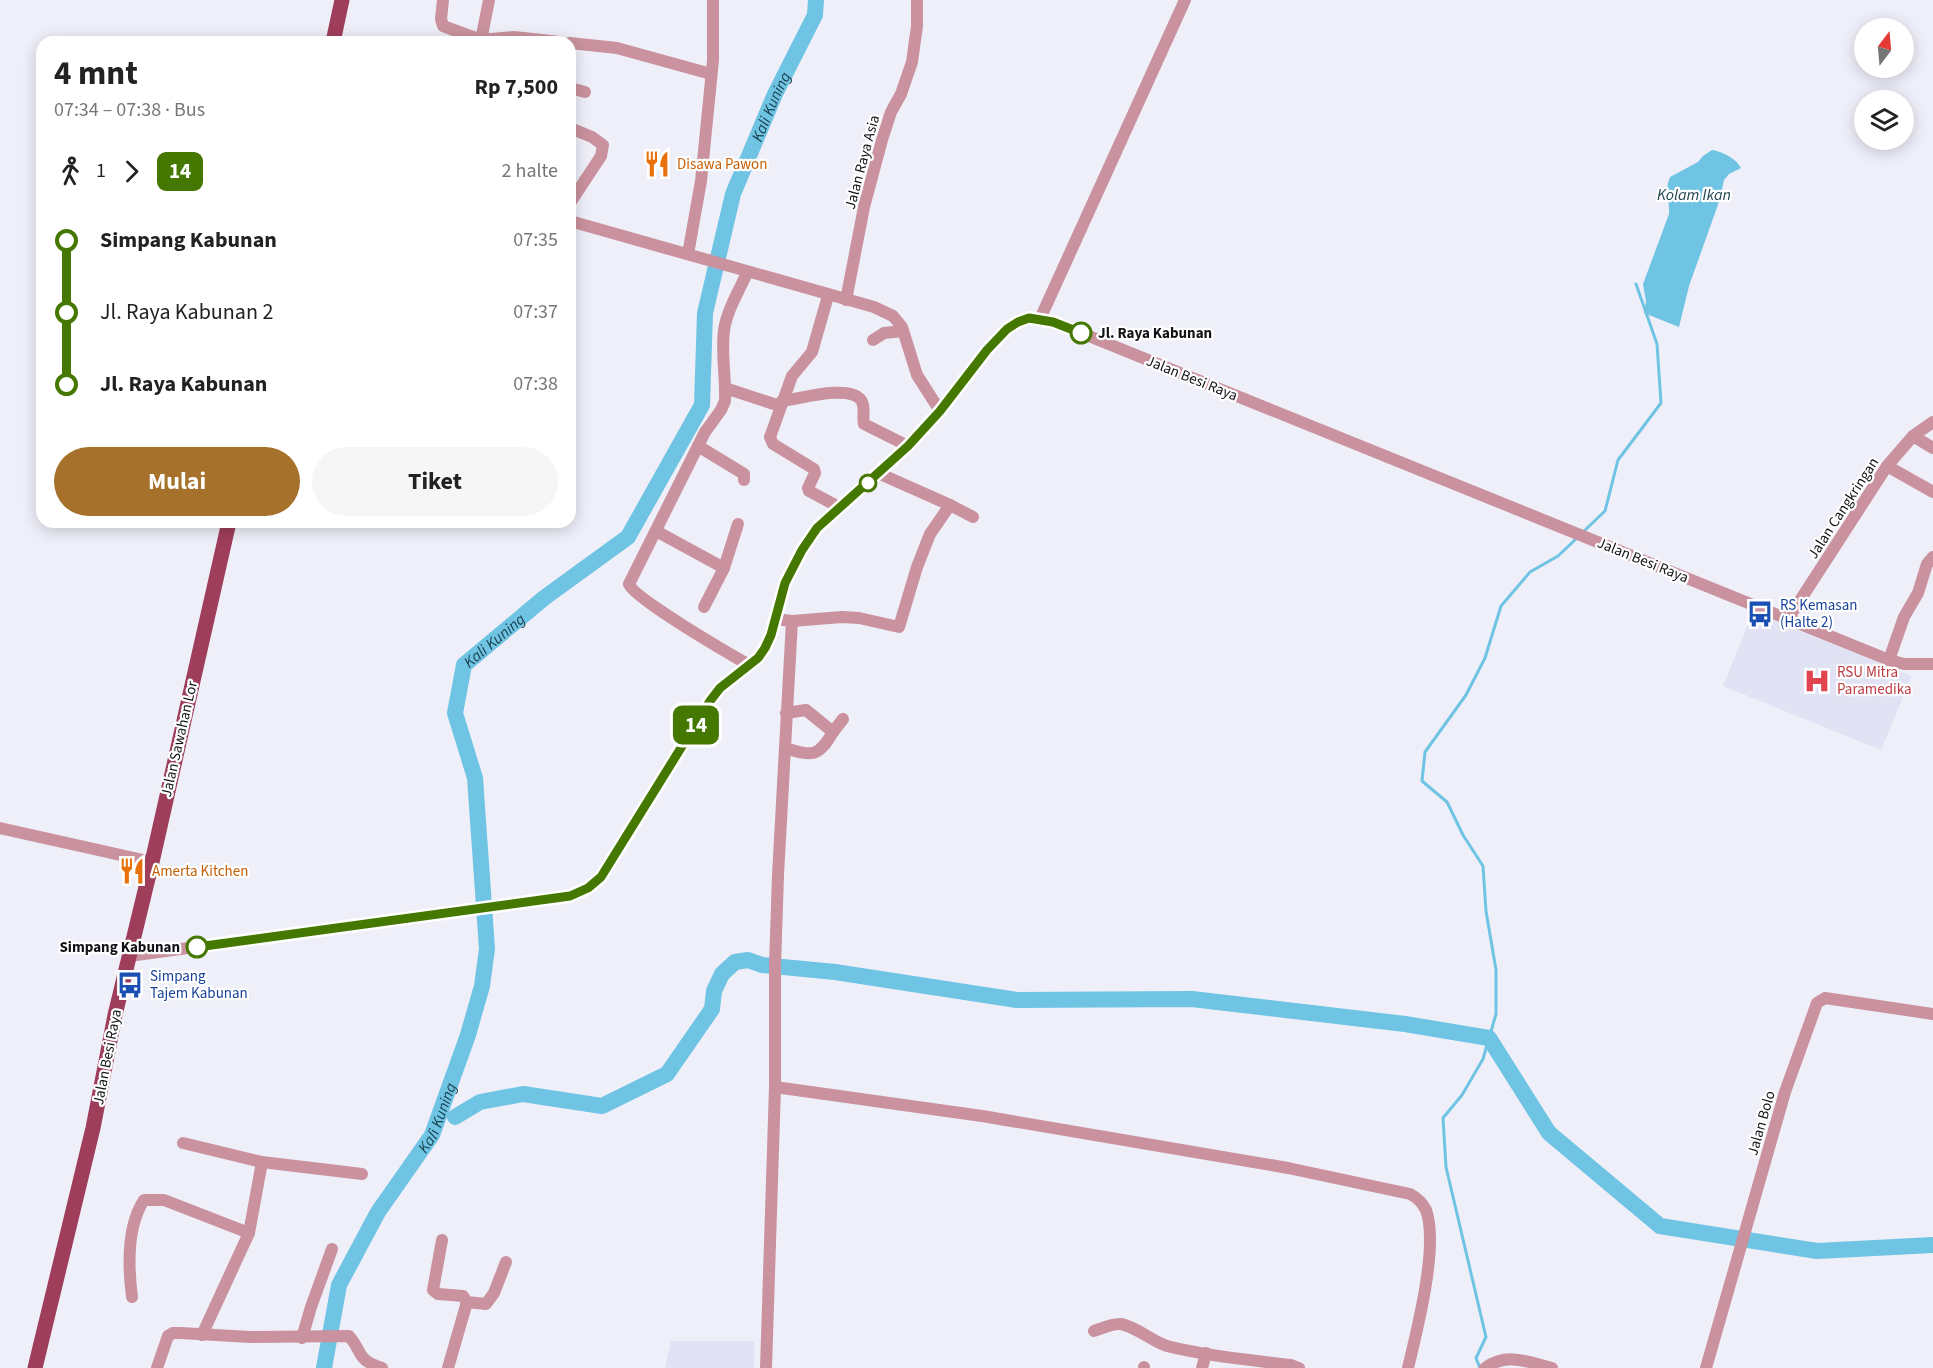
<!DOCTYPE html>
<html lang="id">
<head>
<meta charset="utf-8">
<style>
	body { margin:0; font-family:"Source Sans 3",sans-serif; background:#f6f6f6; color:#222; height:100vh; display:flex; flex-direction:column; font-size:22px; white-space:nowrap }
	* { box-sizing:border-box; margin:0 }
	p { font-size:20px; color:#767676 }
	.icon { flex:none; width:33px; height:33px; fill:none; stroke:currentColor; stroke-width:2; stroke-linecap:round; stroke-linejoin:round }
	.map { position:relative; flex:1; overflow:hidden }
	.sheet { position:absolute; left:36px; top:36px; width:540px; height:492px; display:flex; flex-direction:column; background:#fff; border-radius:18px; box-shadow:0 3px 15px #0003 }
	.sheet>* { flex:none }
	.badge { padding:0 12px; border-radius:9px; font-size:21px; line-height:39px }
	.needle { width:39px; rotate:16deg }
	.fabs { position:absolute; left:1854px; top:18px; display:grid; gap:12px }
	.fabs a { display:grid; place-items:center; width:60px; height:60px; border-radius:50%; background:#fff; box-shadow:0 3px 15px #0003; font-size:30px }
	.map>.badge { position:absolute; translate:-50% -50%; box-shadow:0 0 0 3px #fff }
	.legs { display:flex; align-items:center; gap:9px; height:66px; padding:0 18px; font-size:20px }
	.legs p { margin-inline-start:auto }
	.summary { display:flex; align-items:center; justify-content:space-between; height:102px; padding:0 18px }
	h1 { font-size:33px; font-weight:700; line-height:45px }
	.action { display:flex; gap:12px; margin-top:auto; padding:12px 18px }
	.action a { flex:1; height:69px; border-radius:36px; background:#a6712b; color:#fff; font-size:24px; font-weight:700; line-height:69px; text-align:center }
	.action a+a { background:#f6f6f6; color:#222 }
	ul { padding:0 18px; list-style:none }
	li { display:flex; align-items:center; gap:21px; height:72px; font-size:22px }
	li i { display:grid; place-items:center; width:9px; height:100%; margin:0 8px; background:currentColor }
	li i::after { content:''; width:15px; height:15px; margin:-8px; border:4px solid; border-radius:50%; background:#fff }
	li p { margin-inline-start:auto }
	li:first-child i { background:linear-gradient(#0000 50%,currentColor 0) }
	li:last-child i { background:linear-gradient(currentColor 50%,#0000 0) }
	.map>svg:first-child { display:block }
	.built { fill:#e1e3f4 }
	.water { fill:#6fc4e4 }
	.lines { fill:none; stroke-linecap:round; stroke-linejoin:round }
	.stream { stroke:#6fc4e4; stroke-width:3 }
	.river { stroke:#6fc4e4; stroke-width:16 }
	.minor { stroke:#ca929e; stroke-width:12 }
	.major { stroke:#9f3e5b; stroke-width:15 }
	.line-1-casing { stroke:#fff; stroke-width:14 }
	.line-1 { stroke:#447800; stroke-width:9 }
	.stop-1-dot { fill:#fff; stroke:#447800; stroke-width:3 }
	.labels { text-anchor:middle; stroke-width:4.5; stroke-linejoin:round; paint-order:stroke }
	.street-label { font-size:15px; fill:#121316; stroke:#fff }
	.food-label { font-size:15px; fill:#c56008; stroke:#fff; text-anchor:start }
	.stop-label { font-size:15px; font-weight:bold; fill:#121316; stroke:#fff; text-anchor:start }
	.transit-label { font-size:15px; fill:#164399; stroke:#fff; text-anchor:start }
	.health-label { font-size:15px; fill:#be3a42; stroke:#fff; text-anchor:start }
	.water-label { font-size:16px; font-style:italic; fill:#1d4351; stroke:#fff }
</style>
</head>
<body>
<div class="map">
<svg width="1933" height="1368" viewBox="0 0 1933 1368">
	<rect width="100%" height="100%" fill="#eeeff9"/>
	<g class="built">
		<path d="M 1753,612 L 1912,676 L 1881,750 L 1723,686 Z"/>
		<path d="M 671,1341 L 755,1341 L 754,1368 L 665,1368 Z"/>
	</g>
	<path class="water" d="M 1712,150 C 1721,151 1737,159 1741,168 L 1729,174 L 1724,180 L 1720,199 L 1689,286 L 1679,327 L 1644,313 L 1646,302 L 1643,284 L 1669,214 C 1670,199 1664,192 1670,177 L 1698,162 L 1703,156 Z"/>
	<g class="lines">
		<g class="stream">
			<path d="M 807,21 L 810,14 L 810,0"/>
			<path d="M 1584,531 L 1605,511 L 1618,460 L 1661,403 L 1657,344 L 1636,284"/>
			<path d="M 1480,1368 L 1476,1358 L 1486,1337 L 1446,1167 L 1443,1118 L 1462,1095 L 1483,1059 L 1496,1014 L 1496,970 L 1486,911 L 1483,866 L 1463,835 L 1447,802 L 1422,781 L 1425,752 L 1466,695 L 1485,658 L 1501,606 L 1530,572 L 1558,556 L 1577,538"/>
		</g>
		<g class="river">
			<path d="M 455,1117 L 480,1102 L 523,1094 L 602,1106 L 667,1074 L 712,1009 L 714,991 L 722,974 L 735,962 L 748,960 L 762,965 L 835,972 L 1017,1000 L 1192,999 L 1405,1024 L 1489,1038 L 1549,1133 L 1660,1226 L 1817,1251 L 1933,1245"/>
			<path id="s1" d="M 324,1368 L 339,1285 L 378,1212 L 432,1135 L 468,1035 L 482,986 L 487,949 L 475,778 L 455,713 L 464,665 L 544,598 L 628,537 L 702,405 L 705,313 L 733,194 L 775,94 L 815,15 L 816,0"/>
		</g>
		<g class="minor">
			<path d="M 443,0 L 441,19 L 443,26 L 481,40 L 481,42"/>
			<path d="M 489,0 L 481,40 L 514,37 L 560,42"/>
			<path d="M 570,43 L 617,48 L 711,74"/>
			<path d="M 570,88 L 585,92"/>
			<path d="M 570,128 L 592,137 L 603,145 L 601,156 L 570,203"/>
			<path d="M 570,221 L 874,307 L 893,316 L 902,327 L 917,375 L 940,411"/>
			<path d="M 688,254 L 701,181 L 713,60 L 713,0"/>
			<path d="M 747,273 C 739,291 727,310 724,330 C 721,353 726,377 725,401 L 721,410 L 705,432 L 629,584 C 633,598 730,654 749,665"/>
			<path d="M 828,296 L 812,352 L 792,376 L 770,437 L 773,444 L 814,469 L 815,473 L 808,488 L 809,491 L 839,507"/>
			<path d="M 846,300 L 864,207 L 882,140 L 891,112 L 901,94 L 912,62 L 917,26 L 917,0"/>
			<path d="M 1040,319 L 1185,0"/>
			<path d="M 873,340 L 884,333 L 903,331"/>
			<path d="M 725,388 L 780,406"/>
			<path d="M 782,401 C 799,399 849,384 861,400 C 866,407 862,416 864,424 L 908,446"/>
			<path d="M 1913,436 L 1933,448"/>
			<path d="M 698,446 L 744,474 L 744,480"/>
			<path d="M 1887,466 L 1933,492"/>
			<path d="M 878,473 L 950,505"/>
			<path d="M 656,531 L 724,568 L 704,607"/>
			<path d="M 724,568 L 738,524"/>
			<path d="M 1788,619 L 1887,466 L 1913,436 L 1933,422"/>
			<path d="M 792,621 L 842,617 L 859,618 L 899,627 L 917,567 L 930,534 L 950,505 L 973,517"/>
			<path d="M 1889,660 L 1904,617 L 1918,593 L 1927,564 L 1933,557"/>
			<path d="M 786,713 L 806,710 L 833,732 L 843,719"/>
			<path d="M 785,748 C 812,756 818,758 833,732"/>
			<path d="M 0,828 L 152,862"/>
			<path d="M 129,956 L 570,896 L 588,888 L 601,877 L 710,701 L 720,689 L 757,658 L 765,648 L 771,635 L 785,583 L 802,550 L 817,528 L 908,446 L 940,411 L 987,349 L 1007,329 L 1018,322 L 1029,318 L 1044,320 L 1074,330 L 1889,660 L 1904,664 L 1933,664"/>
			<path d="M 775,1087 L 982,1116 L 1288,1168 L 1410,1194 C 1418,1198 1422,1202 1426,1210 C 1439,1246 1417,1330 1408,1368"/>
			<path d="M 183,1143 L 262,1162 L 362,1174"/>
			<path d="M 442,1240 L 433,1290 L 438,1294 L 463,1296 L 467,1302 L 486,1304 L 494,1293 L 506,1262"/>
			<path d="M 132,1297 C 128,1266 127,1226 144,1200 L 164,1200 L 249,1233"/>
			<path d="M 1094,1331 C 1102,1328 1113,1323 1121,1324 C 1137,1327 1151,1341 1167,1346 C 1207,1356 1250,1360 1291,1365 L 1299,1368"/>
			<path d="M 202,1335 L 249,1233 L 262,1162"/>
			<path d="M 302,1338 L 311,1307 L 332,1249"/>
			<path d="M 1144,1367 L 1144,1368"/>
			<path d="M 157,1368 L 168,1336 L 173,1333 L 181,1333 L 250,1337 L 349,1336 C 364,1353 355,1359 382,1368"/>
			<path d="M 448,1368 L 467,1302"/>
			<path d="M 766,1368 L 775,1087 L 775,966 L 778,875 L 792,621 L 775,619"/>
			<path d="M 1202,1368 L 1206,1353"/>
			<path d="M 1485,1368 C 1507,1352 1528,1362 1552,1368"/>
			<path d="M 1706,1368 L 1785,1092 L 1817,1003 L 1825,998 L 1933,1014"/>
		</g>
		<g class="major">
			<path d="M 333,42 L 342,0"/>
			<path d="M 35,1368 L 93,1128 L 115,1015 L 152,862 L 229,522"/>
		</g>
	</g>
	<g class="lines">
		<g class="line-1-casing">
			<path id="line-1" d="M 197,947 L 570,896 L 588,888 L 601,877 L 710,701 L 720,688 L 758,658 L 765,648 L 771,635 L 785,583 L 802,550 L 817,528 L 908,446 L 940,411 L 987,350 L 1007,329 L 1018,322 L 1029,318 L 1053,322 L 1081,333"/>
		</g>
		<use href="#line-1" class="line-1"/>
	</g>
	<defs>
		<g id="restaurant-bare" transform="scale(2.07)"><path d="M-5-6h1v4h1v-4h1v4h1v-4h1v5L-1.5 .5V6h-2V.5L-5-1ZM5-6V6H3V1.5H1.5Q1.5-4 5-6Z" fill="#e8710a" stroke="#fff" stroke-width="2.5" paint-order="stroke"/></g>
		<g id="bus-bare" transform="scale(2.07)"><path d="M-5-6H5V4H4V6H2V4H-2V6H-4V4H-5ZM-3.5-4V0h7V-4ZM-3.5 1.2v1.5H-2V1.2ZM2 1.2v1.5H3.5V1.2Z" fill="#1a4fb4" stroke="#fff" stroke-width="2.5" paint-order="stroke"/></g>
		<g id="hospital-bare" transform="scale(2.07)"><path d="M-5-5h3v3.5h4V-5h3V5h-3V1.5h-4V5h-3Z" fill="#e0444e" stroke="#fff" stroke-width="2.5" paint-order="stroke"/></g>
	</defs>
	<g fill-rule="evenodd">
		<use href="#restaurant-bare" x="657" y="164"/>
		<use href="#bus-bare" x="1760" y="614"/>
		<use href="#hospital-bare" x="1817" y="681"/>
		<use href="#restaurant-bare" x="132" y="871"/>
		<use href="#bus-bare" x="130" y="985"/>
	</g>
	<g class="stop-1-dot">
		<circle cx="1081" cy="333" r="10"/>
		<circle cx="868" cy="483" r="8"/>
		<circle cx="197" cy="947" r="10"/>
	</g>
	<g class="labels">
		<g class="street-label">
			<text transform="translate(862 162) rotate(-75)" y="5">Jalan Raya Asia</text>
			<text transform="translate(1192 378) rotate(22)" y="5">Jalan Besi Raya</text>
			<text transform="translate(1843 508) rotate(-57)" y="5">Jalan Cangkringan</text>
			<text transform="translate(1643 560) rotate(22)" y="5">Jalan Besi Raya</text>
			<text transform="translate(179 739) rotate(-77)" y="5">Jalan Sawahan Lor</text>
			<text transform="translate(107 1057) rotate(-79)" y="5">Jalan Besi Raya</text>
			<text transform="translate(1761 1123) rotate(-74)" y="5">Jalan Bolo</text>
		</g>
		<g class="food-label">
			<text x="677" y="169">Disawa Pawon</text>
			<text x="152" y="876">Amerta Kitchen</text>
		</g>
		<g class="stop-label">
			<text x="1098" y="338">Jl. Raya Kabunan</text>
			<text x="180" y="952" text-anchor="end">Simpang Kabunan</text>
		</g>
		<g class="transit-label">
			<text x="1780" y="610">RS Kemasan<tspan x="1780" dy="17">(Halte 2)</tspan></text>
			<text x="150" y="981">Simpang<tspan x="150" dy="17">Tajem Kabunan</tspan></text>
		</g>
		<g class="health-label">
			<text x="1837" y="677">RSU Mitra<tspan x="1837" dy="17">Paramedika</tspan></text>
		</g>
		<g class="water-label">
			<text dy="6" stroke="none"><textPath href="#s1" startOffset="1413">Kali Kuning</textPath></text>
			<text x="1694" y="200">Kolam Ikan</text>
			<text dy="6" stroke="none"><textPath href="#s1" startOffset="783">Kali Kuning</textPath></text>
			<text dy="6" stroke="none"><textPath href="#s1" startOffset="279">Kali Kuning</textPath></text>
		</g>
	</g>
</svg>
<div class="fabs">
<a><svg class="needle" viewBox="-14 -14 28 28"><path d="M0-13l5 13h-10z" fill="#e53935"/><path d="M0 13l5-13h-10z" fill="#767676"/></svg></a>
<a><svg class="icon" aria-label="layers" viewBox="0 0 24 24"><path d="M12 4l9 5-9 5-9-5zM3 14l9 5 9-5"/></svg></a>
</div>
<b class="badge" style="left:696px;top:725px;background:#447800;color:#fff">14</b>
<section class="sheet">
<div class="summary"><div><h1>4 mnt</h1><p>07:34 – 07:38 · Bus</p></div><b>Rp 7,500</b></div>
<div class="legs"><svg class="icon" aria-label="walk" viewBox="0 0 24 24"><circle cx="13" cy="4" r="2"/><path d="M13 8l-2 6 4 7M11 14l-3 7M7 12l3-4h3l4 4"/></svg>1<svg class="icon" aria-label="forward" viewBox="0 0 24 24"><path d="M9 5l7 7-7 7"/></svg><b class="badge" style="background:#447800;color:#fff">14</b><p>2 halte</p></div>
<ul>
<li><i style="color:#447800"></i><b>Simpang Kabunan</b><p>07:35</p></li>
<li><i style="color:#447800"></i><span>Jl. Raya Kabunan 2</span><p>07:37</p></li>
<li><i style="color:#447800"></i><b>Jl. Raya Kabunan</b><p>07:38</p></li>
</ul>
<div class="action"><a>Mulai</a><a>Tiket</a></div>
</section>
</div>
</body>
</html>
